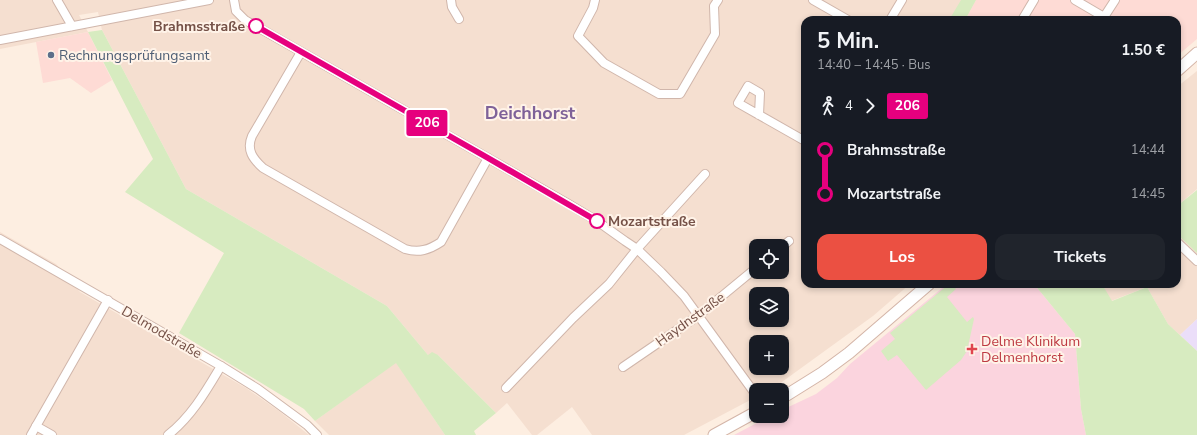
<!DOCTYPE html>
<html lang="de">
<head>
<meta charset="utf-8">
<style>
	body { margin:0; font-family:"Nunito Sans",sans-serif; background:#20242c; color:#f1f3f6; height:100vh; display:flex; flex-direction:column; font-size:15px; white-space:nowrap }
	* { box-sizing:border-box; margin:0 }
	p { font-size:13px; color:#9ea1a6 }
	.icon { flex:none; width:22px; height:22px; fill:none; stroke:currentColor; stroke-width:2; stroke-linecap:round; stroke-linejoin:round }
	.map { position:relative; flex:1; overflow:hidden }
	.panel { position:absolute; left:801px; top:16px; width:380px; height:272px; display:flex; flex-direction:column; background:#171b24; border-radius:12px; box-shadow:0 2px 6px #0003 }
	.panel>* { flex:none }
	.badge { padding:0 8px; border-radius:3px; font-size:14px; line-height:26px }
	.controls { position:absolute; left:749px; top:239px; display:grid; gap:8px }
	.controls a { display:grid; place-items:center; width:40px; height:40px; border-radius:8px; background:#171b24; box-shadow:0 2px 6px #0003; font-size:20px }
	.map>.badge { position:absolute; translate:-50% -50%; box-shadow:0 0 0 2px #fff }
	.legs { display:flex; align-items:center; gap:6px; height:44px; padding:0 16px; font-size:13px }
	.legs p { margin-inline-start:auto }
	.overview { display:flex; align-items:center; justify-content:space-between; height:68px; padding:0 16px }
	h1 { font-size:22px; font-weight:700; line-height:30px }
	.button { display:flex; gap:8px; margin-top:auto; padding:8px 16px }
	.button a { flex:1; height:46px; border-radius:12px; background:#eb5042; color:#fff; font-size:16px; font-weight:700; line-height:46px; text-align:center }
	.button a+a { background:#20242c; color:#f1f3f6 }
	ul { padding:0 16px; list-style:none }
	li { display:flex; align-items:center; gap:14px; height:44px; font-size:15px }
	li i { display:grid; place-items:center; width:6px; height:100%; margin:0 5px; background:currentColor }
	li i::after { content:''; width:10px; height:10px; margin:-5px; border:3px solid; border-radius:50%; background:#171b24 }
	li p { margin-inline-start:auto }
	li:first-child i { background:linear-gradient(#0000 50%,currentColor 0) }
	li:last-child i { background:linear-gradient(currentColor 50%,#0000 0) }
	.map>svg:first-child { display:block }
	.residential { fill:#f5dfd0; fill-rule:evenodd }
	.commercial { fill:#fedbd5 }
	.education { fill:#ebdef9 }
	.medical { fill:#fbd4de }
	.green { fill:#d7ebc0 }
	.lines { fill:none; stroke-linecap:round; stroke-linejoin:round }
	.minor-casing { stroke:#d0b6ab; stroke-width:10 }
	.secondary-casing { stroke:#d4b5a8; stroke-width:13 }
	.minor { stroke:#fff; stroke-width:8 }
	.secondary { stroke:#fff; stroke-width:11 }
	.line-1-casing { stroke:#fff; stroke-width:9 }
	.line-1 { stroke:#e6007e; stroke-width:6 }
	.stop-1-dot { fill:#fff; stroke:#e6007e; stroke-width:2 }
	.service-dot { fill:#5c6f8a; stroke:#fff3e8; stroke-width:1.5 }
	.health-dot { fill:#e0444e; stroke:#fff3e8; stroke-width:1.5 }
	.labels { text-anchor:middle; stroke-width:4; stroke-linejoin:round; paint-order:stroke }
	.stop-label { font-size:14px; font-weight:bold; fill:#755147; stroke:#fff3e8; text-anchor:end }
	.service-label { font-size:14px; fill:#4e5e75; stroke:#fff3e8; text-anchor:start }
	.street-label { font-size:14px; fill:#755147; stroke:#fff3e8 }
	.health-label { font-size:14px; fill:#be3a42; stroke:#fff3e8; text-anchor:start }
	.district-label { font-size:18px; font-weight:bold; fill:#7f6299; stroke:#fff3e8 }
</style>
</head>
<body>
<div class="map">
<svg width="1197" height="435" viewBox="0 0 1197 435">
	<rect width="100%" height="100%" fill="#fdeee1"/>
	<g class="residential">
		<path d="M 0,0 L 976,0 L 965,20 L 805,20 L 805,284 L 910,284 L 873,316 L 775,387 L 770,390 L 756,390 L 756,397 L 684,435 L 592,435 L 572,407 L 537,435 L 532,435 L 507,403 L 496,413 L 438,355 L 428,355 L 387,306 L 186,189 L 102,30 L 98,12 L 79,15 L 88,32 L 0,49 ZM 756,246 L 782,246 L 782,272 L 756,272 ZM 756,294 L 782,294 L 782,320 L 756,320 ZM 756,342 L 782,342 L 782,368 L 756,368 Z"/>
		<path d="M 1197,71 L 1197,189 L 1177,206 L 1177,87 Z"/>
		<path d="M 0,232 L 56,264 L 80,292 L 246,388 L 279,411 L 309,435 L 0,435 Z"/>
		<path d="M 1177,234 L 1197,253 L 1197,319 L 1180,335 L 1168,324 L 1147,287 L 1111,301 L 1102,284 L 1177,284 Z"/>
		<path d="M 396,362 L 445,435 L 329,435 L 315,421 Z"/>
	</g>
	<g class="commercial">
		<path d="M 976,0 L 1197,0 L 1197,39 L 1177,56 L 1177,20 L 965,20 Z"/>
		<path d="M 88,32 L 112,80 L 91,93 L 70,78 L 43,83 L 36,42 Z"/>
	</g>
	<path class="education" d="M 1197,319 L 1197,351 L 1180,335 Z"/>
	<path class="medical" d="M 947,284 L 1034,284 L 1075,334 L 1081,409 L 1086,435 L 734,435 L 770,416 L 782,416 L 782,410 L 816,394 L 837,378 L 850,364 Z"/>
	<g class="green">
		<path d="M 961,0 L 976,0 L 965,20 L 949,20 Z"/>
		<path d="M 102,30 L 186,189 L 387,306 L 428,355 L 432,352 L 438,355 L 496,413 L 474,431 L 476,435 L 445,435 L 396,363 L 315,421 L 304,409 L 179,333 L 224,253 L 125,192 L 153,159 L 88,32 Z"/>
		<path d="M 1197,190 L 1197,253 L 1177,234 L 1177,206 Z"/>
		<path d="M 949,284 L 952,284 L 956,289 L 947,297 L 967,322 L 973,317 L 974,319 L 967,351 L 961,360 L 926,390 L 897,355 L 888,361 L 881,351 L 895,339 L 890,333 Z"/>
		<path d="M 1034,284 L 1102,284 L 1112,301 L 1147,287 L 1168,324 L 1197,351 L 1197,435 L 1086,435 L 1081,409 L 1075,334 Z"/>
	</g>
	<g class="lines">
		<g class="minor-casing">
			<g id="minor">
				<path d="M 57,0 L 72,26"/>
				<path d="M 234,0 L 236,11 L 245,20 L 567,203 L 597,221 L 625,241 L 637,249 L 661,272 L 684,296 L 756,395"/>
				<path d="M 451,0 L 452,7 L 459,19"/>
				<path d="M 595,0 L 593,8 L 578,36 L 604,63 L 659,94 L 680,94 L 715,34 L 714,6 L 718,0"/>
				<path d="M 813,0 L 848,20"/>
				<path d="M 1075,0 L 1104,17 L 1115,0"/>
				<path d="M 890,20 L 902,0"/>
				<path d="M 1022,20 L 1034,0"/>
				<path d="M 0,40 L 209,0"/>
				<path d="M 301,52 L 252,136 C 246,150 253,159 263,168 L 405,249 C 419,253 429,250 441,242 L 488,158"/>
				<path d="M 759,115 L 760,93 L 748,86 L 738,103 L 805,141"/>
				<path d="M 0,239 L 221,366 L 258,389 L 307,425 L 317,435"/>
				<path d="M 1177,242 L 1197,261"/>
				<path d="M 782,247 L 789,241"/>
				<path d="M 623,367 L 699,315 L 756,268"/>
				<path d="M 506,388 L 573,318 L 609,284 L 637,249 L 705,174"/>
				<path d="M 36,426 L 52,435"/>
				<path d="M 31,435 L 108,300"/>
				<path d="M 168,435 C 192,416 206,391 221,366"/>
			</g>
		</g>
		<g class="secondary-casing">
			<g id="secondary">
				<path d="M 1177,71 L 1197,53"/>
				<path d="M 782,398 L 822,373 L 849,353 L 929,284"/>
				<path d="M 714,435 L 756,412"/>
			</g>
		</g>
		<use href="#minor" class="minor"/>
		<use href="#secondary" class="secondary"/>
	</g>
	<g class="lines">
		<g class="line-1-casing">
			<path id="line-1" d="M 256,26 L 488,158 L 597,221"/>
		</g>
		<use href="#line-1" class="line-1"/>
	</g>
	<g class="stop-1-dot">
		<circle cx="256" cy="26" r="7"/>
		<circle cx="597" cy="221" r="7"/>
	</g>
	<circle class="service-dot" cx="51" cy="55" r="4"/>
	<path class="health-dot" d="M970 343h4v4h4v4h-4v4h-4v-4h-4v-4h4z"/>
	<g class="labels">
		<g class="stop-label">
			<text x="245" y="31">Brahmsstraße</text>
			<text x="608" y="226" text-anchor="start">Mozartstraße</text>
		</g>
		<g class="service-label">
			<text x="59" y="60">Rechnungsprüfungsamt</text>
		</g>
		<g class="street-label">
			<text transform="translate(690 319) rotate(-36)" y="5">Haydnstraße</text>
			<text transform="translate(162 332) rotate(30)" y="5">Delmodstraße</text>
		</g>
		<g class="health-label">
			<text x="981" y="346">Delme Klinikum<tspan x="981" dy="16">Delmenhorst</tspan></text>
		</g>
		<g class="district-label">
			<text x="530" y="119">Deichhorst</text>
		</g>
	</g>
</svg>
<div class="controls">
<a><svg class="icon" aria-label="locate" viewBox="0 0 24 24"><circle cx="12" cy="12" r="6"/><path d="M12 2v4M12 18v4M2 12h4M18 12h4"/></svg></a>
<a><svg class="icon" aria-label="layers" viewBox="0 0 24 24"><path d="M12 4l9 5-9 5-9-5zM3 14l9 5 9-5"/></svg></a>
<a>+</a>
<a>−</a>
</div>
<b class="badge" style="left:427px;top:123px;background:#e6007e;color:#fff">206</b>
<section class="panel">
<div class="overview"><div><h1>5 Min.</h1><p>14:40 – 14:45 · Bus</p></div><b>1.50 €</b></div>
<div class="legs"><svg class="icon" aria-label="walk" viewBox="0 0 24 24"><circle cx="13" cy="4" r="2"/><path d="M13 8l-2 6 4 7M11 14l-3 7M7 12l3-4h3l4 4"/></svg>4<svg class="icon" aria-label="forward" viewBox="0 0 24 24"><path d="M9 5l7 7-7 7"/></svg><b class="badge" style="background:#e6007e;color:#fff">206</b></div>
<ul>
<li><i style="color:#e6007e"></i><b>Brahmsstraße</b><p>14:44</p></li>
<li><i style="color:#e6007e"></i><b>Mozartstraße</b><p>14:45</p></li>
</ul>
<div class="button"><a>Los</a><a>Tickets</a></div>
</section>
</div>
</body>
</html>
